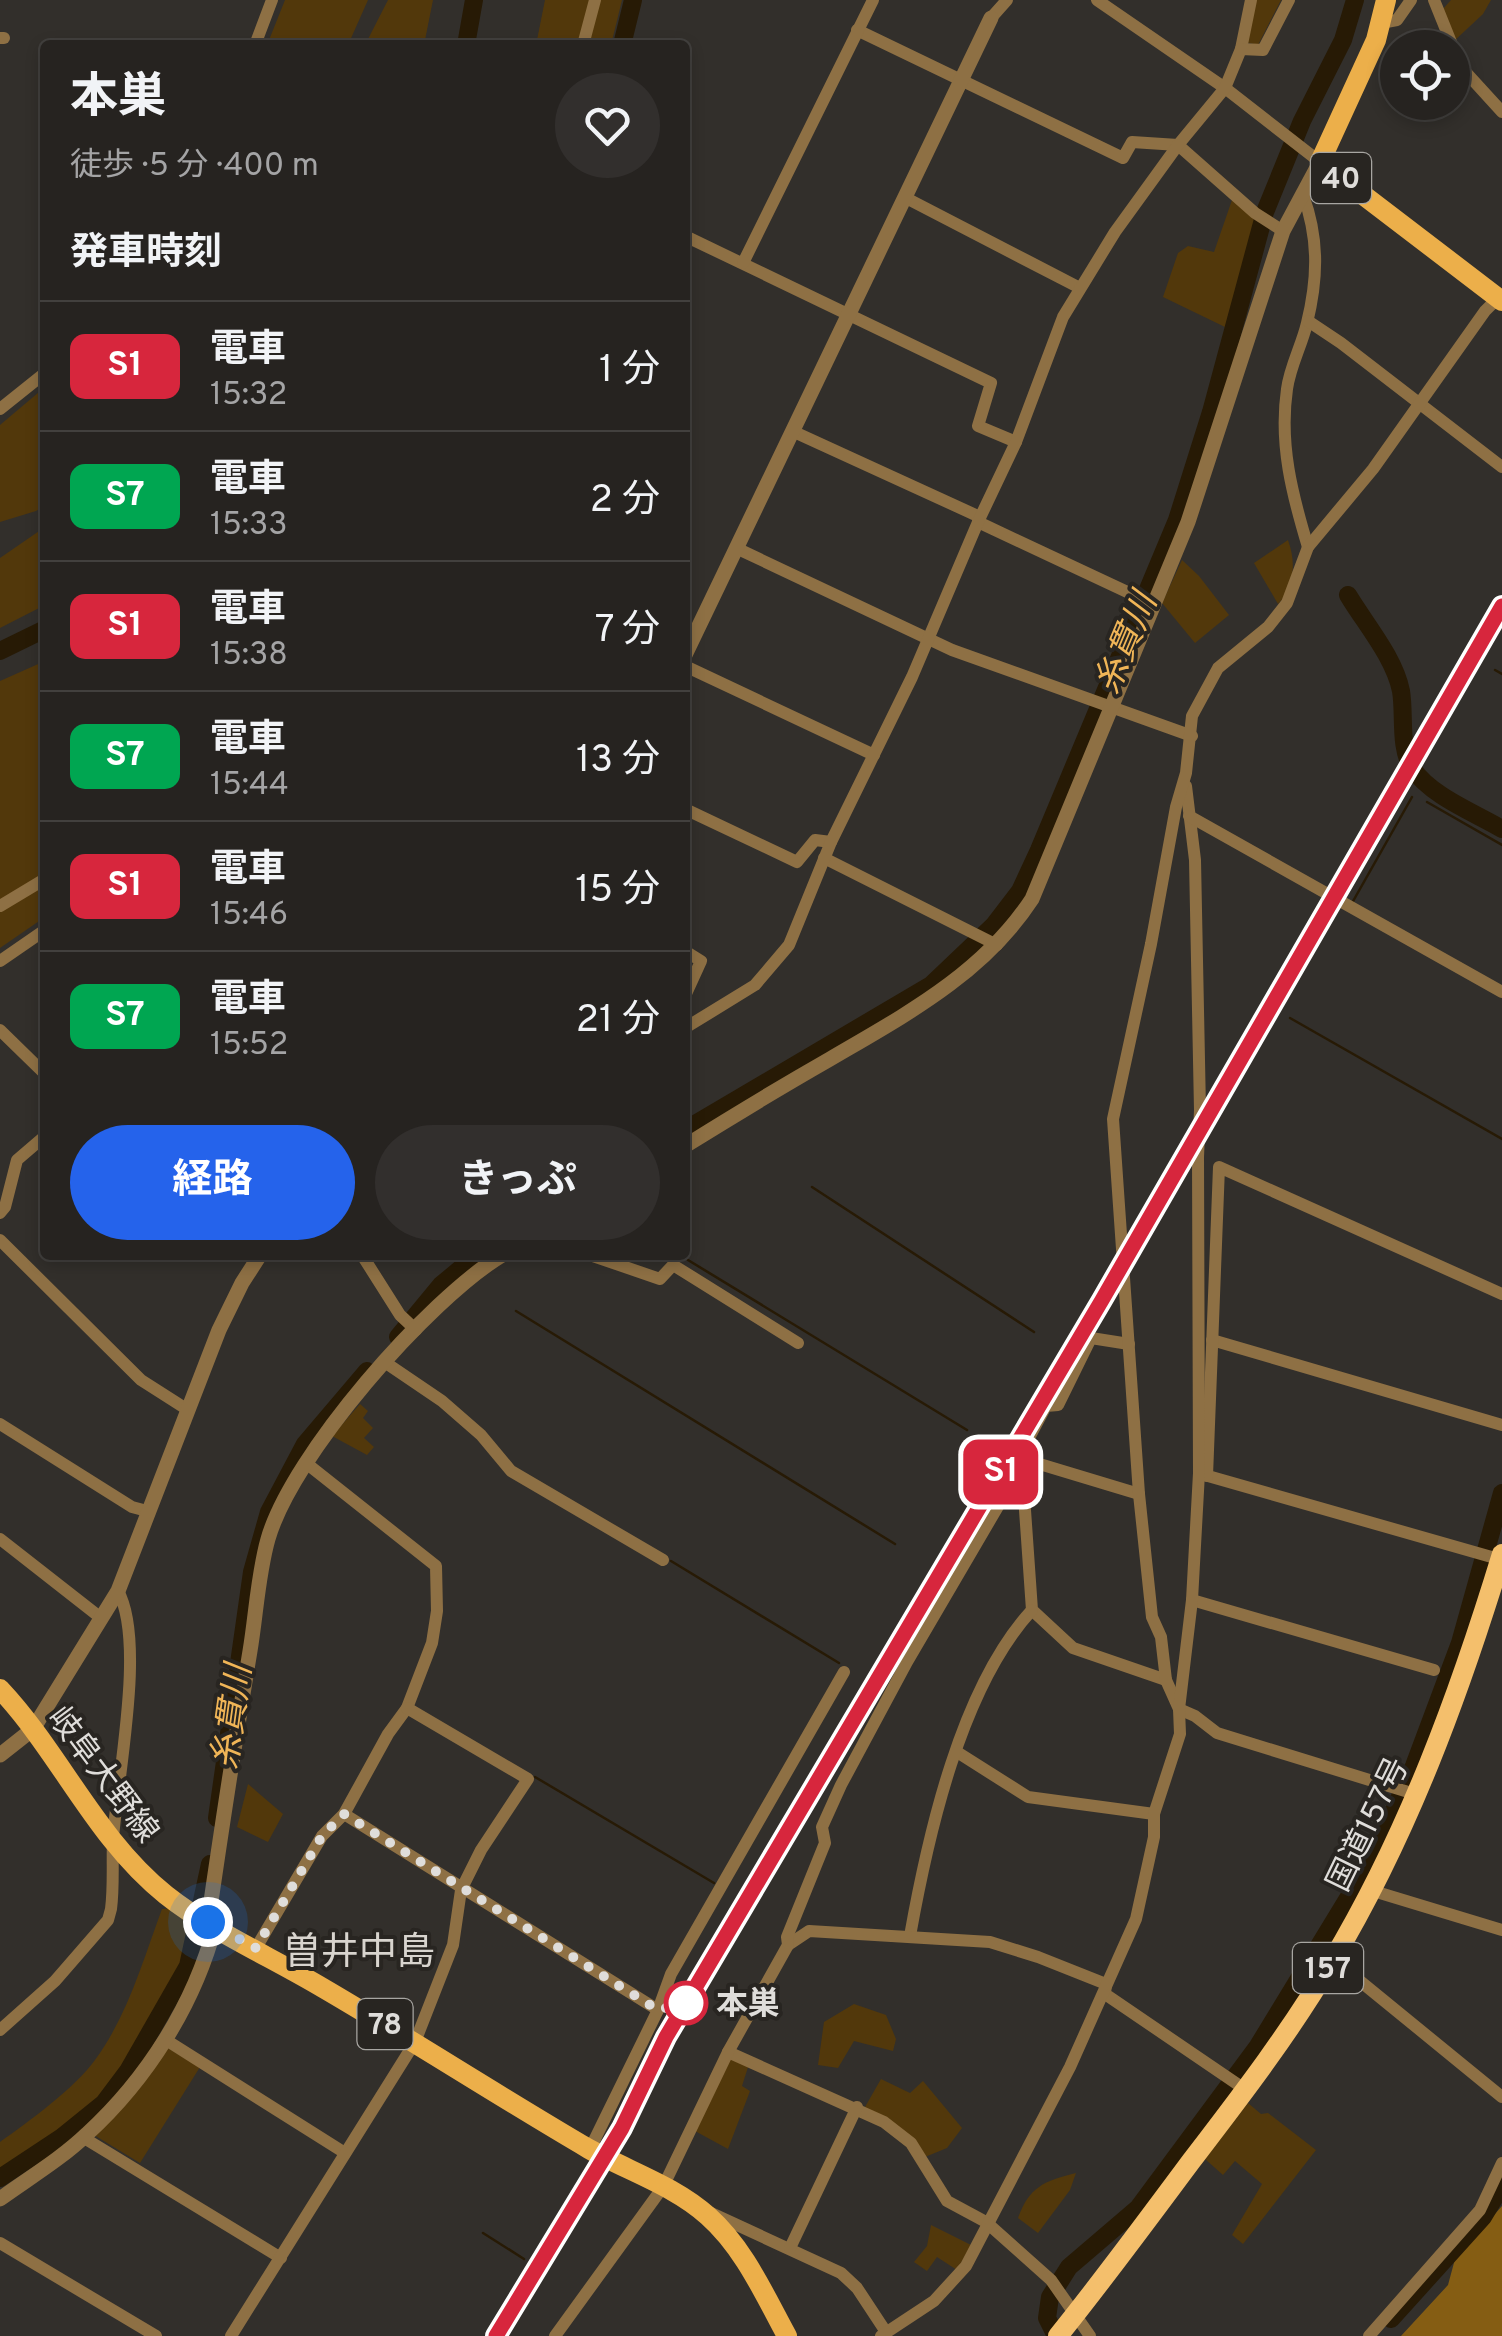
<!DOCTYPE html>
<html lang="ja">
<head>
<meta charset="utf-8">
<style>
	body { margin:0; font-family:Overpass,"Noto Sans JP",sans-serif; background:#322f2d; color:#f1f3f6; height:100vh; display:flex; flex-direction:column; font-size:38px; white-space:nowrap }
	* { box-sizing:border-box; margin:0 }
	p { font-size:32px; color:#a4a4a5 }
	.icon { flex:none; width:55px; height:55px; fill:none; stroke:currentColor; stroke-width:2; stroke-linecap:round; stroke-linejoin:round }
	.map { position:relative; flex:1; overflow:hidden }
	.sheet { position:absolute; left:40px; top:40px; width:650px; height:1220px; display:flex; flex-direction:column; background:#262320; border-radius:10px; box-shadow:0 5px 15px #0003,0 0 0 2px #42403e }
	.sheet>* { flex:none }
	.badge { padding:0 20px; border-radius:15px; font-size:35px; line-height:65px }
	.fabs { position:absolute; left:1380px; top:30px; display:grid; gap:20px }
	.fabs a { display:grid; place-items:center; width:90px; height:90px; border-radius:50%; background:#262320; box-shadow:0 5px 15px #0003,0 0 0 2px #42403e; font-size:50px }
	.you { position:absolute; width:50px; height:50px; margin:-25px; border:8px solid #fff; border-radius:50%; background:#1a73e8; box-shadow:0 0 0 15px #1a73e833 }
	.map>.badge { position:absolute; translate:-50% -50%; box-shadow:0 0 0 5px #fff }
	h2 { padding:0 30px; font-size:38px; line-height:90px }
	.round { display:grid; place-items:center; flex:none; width:105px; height:105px; border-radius:52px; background:#322f2d }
	.overview { display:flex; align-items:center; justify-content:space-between; height:170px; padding:0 30px }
	h1 { font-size:48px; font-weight:700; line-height:75px }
	.primary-button { display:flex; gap:20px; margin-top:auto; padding:20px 30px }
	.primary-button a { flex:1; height:115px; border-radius:60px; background:#2563eb; color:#fff; font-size:40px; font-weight:700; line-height:115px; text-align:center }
	.primary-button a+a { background:#322f2d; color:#f1f3f6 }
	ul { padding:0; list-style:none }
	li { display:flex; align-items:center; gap:30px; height:130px; padding:0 30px; border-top:2px solid #42403e }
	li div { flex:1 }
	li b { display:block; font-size:38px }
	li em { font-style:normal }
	li .badge { min-width:110px; font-weight:700; text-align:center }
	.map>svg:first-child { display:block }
	.green { fill:#52380b }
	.forest { fill:#855d13 }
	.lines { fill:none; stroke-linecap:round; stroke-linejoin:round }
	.stream { stroke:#271a05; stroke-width:2.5 }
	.river { stroke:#271a05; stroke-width:18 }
	.minor { stroke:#8e7044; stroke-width:12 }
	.tertiary { stroke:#8e7044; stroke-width:15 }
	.primary { stroke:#ecaf4a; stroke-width:20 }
	.trunk { stroke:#f4bf6c; stroke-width:20 }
	.rail-casing { stroke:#aeaca9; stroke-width:6 }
	.rail { stroke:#282521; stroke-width:2.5; stroke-dasharray:8; stroke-linecap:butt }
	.minor-bridge { stroke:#8e7044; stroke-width:12 }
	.line-casing { stroke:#fff; stroke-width:22 }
	.line { stroke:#d7263d; stroke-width:15 }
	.walk { stroke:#dfddda; stroke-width:10; stroke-dasharray:0 18 }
	.stop-dot { fill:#fff; stroke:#d7263d; stroke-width:5 }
	.labels { text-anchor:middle; stroke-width:8; stroke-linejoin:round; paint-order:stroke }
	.shield { fill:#282521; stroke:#a8a6a2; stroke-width:2.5 }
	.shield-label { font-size:30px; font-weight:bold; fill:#dfddda }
	.street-label { font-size:32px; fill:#dfddda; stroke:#282521 }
	.stop-label { font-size:32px; font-weight:bold; fill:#dfddda; stroke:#282521; text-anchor:start }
	.water-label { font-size:35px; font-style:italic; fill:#f0b557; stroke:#282521 }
	.quarter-label { font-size:38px; fill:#d8d4ce; stroke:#282521 }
</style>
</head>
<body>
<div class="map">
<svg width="1502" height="2336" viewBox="0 0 1502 2336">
	<rect width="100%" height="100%" fill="#322f2b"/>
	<g class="green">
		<path d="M 285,0 L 368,0 L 348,45 L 267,45 Z"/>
		<path d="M 388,0 L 433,0 L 424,45 L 365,45 Z"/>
		<path d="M 545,0 L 622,0 L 611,45 L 536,45 Z"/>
		<path d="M 1255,0 L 1281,0 L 1258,45 L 1245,42 Z"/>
		<path d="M 1451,0 L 1491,0 L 1483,14 L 1453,42 L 1443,9 Z"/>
		<path d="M 1232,200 L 1256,217 L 1225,327 L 1163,297 L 1178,253 L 1188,246 L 1214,252 Z"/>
		<path d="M 45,387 L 45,505 L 36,511 L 0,522 L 0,425 Z"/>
		<path d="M 45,527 L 45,605 L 0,628 L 0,558 Z"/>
		<path d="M 1288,540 C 1296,562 1295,587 1278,604 L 1254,563 Z"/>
		<path d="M 1182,560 L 1199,576 L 1229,615 L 1195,643 L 1162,603 Z"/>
		<path d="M 45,661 L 45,917 L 0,948 L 0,681 Z"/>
		<path d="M 360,1404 L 368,1411 L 363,1418 L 373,1428 L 364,1438 L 374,1447 L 367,1455 L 332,1436 Z"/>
		<path d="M 248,1784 L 283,1814 L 268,1842 L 237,1827 Z"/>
		<path d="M 175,1908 L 199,1928 L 191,1973 L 131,2078 L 85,2127 L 0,2186 L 0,2142 C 28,2122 75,2088 95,2060 C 128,2015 143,1960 162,1909 Z"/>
		<path d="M 854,2004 L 886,2015 L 896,2039 L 893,2051 L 854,2041 L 838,2068 L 818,2065 L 824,2022 Z"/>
		<path d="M 166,2047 L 200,2067 L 140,2163 L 94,2135 Z"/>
		<path d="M 732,2056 L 749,2064 L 742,2086 L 750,2091 L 728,2149 L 695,2131 Z"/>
		<path d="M 881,2079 L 910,2093 L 923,2081 L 962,2128 L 947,2148 L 925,2157 L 865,2107 Z"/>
		<path d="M 1248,2103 L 1261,2114 L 1268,2113 L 1316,2150 L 1243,2244 L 1232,2235 L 1262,2184 L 1235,2161 L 1223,2175 L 1205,2159 Z"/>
		<path d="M 1076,2173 L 1070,2190 L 1038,2233 L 1018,2218 C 1029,2187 1044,2181 1076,2173 Z"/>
		<path d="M 931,2225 L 971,2245 L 957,2270 L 937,2257 L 927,2271 L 914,2262 L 927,2246 Z"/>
	</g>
	<path class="forest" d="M 1502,2206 L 1502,2336 L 1401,2336 L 1448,2285 L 1455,2259 Z"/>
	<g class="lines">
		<g class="stream">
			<path d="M 1495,670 L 1502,674"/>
			<path d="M 1427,802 L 1502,845"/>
			<path d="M 1352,903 L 1412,797"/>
			<path d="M 1290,1018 L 1502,1139"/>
			<path d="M 812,1187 L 1034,1332"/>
			<path d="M 688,1260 L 967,1430"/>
			<path d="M 516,1311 L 895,1544"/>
			<path d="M 671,1561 L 839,1663"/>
			<path d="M 535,1777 L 714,1883"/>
			<path d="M 483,2233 L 524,2259"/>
		</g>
		<g class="river">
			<path d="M 466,45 L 474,0"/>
			<path d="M 622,45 L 633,0"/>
			<path d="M 1348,595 C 1366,625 1394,657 1401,691 C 1405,714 1399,747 1412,768 C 1431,796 1473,812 1502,829"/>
			<path d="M 0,651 L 45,629"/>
			<path d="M 685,1130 L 931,985 L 994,925 L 1020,891 L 1039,850 L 1177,520 L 1211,412 L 1265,212 L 1302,121 L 1343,40 L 1355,0"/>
			<path d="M 398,1337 L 441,1285 L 477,1255"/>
			<path d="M 217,1818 L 252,1572 L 269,1512 L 305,1444 L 367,1371"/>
			<path d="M 0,2178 L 62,2137 L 104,2103 L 128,2071 L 188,1966 L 210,1864"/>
			<path d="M 1391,2319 L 1483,2217 L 1502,2185"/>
			<path d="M 1056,2336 L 1047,2318 L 1050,2297 L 1069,2267 L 1138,2208 L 1258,2046 L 1372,1859 L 1414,1766 L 1460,1643 L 1502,1493"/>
		</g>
		<g class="minor">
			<path d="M 1097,0 L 1225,88 L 1320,162"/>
			<path d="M 1434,0 L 1461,67 L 1502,112"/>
			<path d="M 991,18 L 1007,0"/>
			<path d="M 1381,23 L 1397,20 L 1411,0"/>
			<path d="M 857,30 L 1123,158 L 1132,142 L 1178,145 L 1255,213 L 1283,231"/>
			<path d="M 0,38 L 4,38"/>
			<path d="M 255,45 L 272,0"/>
			<path d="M 583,45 L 595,0"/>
			<path d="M 1241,49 L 1251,0"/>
			<path d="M 1303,195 C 1319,238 1318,278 1307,323 C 1302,345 1290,366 1287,389 C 1279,444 1292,494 1308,547"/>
			<path d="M 906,198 L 1080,288"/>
			<path d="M 685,236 L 991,383 L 978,426 L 1016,442"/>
			<path d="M 743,263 L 873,0"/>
			<path d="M 1308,321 L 1341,343 L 1502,467"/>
			<path d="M 0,409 L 45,373"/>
			<path d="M 792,431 L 980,517"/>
			<path d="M 978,522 L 1155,605"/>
			<path d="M 736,548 L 952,650 L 1192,736"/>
			<path d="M 685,666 L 874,755"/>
			<path d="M 1186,786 L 1195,860 L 1200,1110"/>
			<path d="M 685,809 L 797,862 L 815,840 L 831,842"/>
			<path d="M 1189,816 L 1502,992"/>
			<path d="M 824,858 L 997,945"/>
			<path d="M 0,906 L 45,879"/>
			<path d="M 685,951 L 701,961 L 685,996"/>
			<path d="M 0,961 L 45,930"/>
			<path d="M 685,1028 L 755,985 L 789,945 L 831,842 L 912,677 L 978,522 L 1016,442 L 1063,317 L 1115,232 L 1178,145 L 1225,88 L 1241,49 L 1263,50 L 1289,0"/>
			<path d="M 0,1030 L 45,1074"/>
			<path d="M 0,1213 L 5,1207 L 17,1160 L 45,1136"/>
			<path d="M 0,1240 L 141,1380 L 188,1410"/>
			<path d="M 362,1255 L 400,1315 L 416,1330"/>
			<path d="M 590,1255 L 660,1279 L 673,1265 L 798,1343"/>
			<path d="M 1212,1340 L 1502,1425"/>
			<path d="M 1129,1344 L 1091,1338 L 1058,1405 L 1046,1406 L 1021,1453 L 1032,1610 L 1073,1648 L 1166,1680"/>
			<path d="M 386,1363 L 442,1401 L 481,1435 L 511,1471 L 663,1560"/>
			<path d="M 0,1424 L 132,1507 L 147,1511"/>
			<path d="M 1023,1459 L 1139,1494"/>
			<path d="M 1201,1474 L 1502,1560"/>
			<path d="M 1207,1476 L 1219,1167 L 1502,1294"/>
			<path d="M 0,1539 L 101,1618"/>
			<path d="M 1192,1600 L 1434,1670"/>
			<path d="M 957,1752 L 1028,1797 L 1154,1814"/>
			<path d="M 1418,1795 L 1217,1733 L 1195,1716 L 1179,1709 L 1166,1680 L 1161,1637 L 1152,1617 L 1139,1494 L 1113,1119 L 1151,944 L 1176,807 L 1186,773 L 1192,716 L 1218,668 L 1268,627 L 1287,603 L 1308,547 L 1373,469 L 1485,311 L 1498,298"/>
			<path d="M 344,1814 L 658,2010"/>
			<path d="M 1370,1890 L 1502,1930"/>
			<path d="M 910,1936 C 928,1835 961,1687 1032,1610"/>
			<path d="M 788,1945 L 809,1931 L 990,1942 L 1038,1957 L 1106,1984 L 1105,1994 L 1246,2090"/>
			<path d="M 256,1948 L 322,1836 L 344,1814 L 388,1734 L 407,1708 L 432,1643 L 437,1611 L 436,1566 L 306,1463"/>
			<path d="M 1333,1959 L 1502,2097"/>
			<path d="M 0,2030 L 55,1981 L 108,1920 L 111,1909 C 114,1886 112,1863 113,1839 C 117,1778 146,1642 118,1591"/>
			<path d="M 166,2040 L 345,2153"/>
			<path d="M 728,2052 L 884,2122 L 911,2143 L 947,2201 L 986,2222 L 1051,2280 L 1090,2336"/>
			<path d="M 84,2138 L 281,2258"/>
			<path d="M 590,2149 L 658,2010 L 671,1974 L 844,1672"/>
			<path d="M 711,2213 L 841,2273 L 857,2288 L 886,2332"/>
			<path d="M 0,2243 L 156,2336"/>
			<path d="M 790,2248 L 857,2107"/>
			<path d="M 231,2336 L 415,2042 L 453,1945 L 461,1890 L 481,1850 L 528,1779 L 407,1708"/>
			<path d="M 555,2336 L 663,2187 L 728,2052 L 788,1945 L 787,1937 L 825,1843 L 822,1827 L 841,1785 L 907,1662 L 1024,1462"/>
			<path d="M 881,2336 L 934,2301 L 966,2266 L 1070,2067 L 1136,1919 L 1154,1837 L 1154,1814 L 1180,1734 L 1179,1709 L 1192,1600 L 1199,1473 L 1198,1157"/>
			<path d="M 1369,2336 L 1480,2210 L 1502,2163"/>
		</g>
		<g class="tertiary">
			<path d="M 685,655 L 991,18"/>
			<path d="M 685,1146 C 733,1116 781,1087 830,1059 C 905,1015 983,974 1032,899 L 1188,522 L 1283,231 L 1320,162"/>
			<path d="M 0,1755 L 33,1729 L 118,1591 L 219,1330 L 242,1283 L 260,1255"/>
			<path d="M 208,1922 C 221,1832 235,1741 250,1651 C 256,1615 258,1574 268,1539 C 292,1455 428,1300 502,1255"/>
			<path d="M 0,2199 C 29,2178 61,2159 87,2134 C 147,2079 194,2005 215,1926"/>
		</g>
		<g class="primary">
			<path d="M 1386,0 L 1376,40 L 1320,162 L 1502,301"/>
			<path d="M 0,1689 C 61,1754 95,1838 166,1895 C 210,1930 273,1958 323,1988 C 412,2040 500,2097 589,2149 C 628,2171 675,2186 708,2216 C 744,2248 764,2294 787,2336"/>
		</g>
		<path class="trunk" d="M 1058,2336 C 1104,2279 1148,2219 1192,2160 C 1241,2096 1291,2031 1332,1961 C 1408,1834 1459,1695 1502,1554"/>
		<g class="rail-casing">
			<path id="rail" d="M 495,2336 L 621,2128 L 665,2037 L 1121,1267 L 1502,606"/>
		</g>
		<use href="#rail" class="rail"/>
		<path class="minor-bridge" d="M 1198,1157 L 1200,1110"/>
	</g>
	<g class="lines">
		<g class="line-casing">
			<path id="line" d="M 496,2336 L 622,2128 L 666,2037 L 1102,1300 L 1502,606"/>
		</g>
		<use href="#line" class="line"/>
		<path class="walk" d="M 208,1922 L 256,1948 L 322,1836 L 344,1814 L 658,2010 L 686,2003"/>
	</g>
	<circle class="stop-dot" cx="686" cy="2003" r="20"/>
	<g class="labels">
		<g class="shield">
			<rect x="1311" y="153" width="60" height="50" rx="8"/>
			<rect x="1293" y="1943" width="70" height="50" rx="8"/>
			<rect x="357.5" y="1999" width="55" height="50" rx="8"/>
		</g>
		<g class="shield-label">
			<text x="1341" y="188">40</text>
			<text x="1328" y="1978">157</text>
			<text x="385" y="2034">78</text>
		</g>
		<g class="street-label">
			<text transform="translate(104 1774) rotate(53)" y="11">岐阜大野線</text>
			<text transform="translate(1367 1824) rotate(-64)" y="11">国道157号</text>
		</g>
		<g class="stop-label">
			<text x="716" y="2014">本巣</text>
		</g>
		<g class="water-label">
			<text transform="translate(1125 643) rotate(-67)" y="12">糸貫川</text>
			<text transform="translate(231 1717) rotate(-82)" y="12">糸貫川</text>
		</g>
		<g class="quarter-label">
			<text x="359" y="1964">曽井中島</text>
		</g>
	</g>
</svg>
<div class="fabs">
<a><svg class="icon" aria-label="locate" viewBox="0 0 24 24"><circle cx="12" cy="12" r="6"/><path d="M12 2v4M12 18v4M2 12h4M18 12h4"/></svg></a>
</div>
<div class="you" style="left:208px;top:1922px"></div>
<b class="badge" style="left:1001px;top:1472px;background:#d7263d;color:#fff">S1</b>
<section class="sheet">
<div class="overview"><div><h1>本巣</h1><p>徒歩 · 5 分 · 400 m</p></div><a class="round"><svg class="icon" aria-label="heart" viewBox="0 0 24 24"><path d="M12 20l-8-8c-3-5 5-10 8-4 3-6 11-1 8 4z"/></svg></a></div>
<h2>発車時刻</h2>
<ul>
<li><span class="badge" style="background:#d7263d;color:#fff">S1</span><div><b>電車</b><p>15:32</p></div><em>1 分</em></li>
<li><span class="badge" style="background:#00a651;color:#fff">S7</span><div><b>電車</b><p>15:33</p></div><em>2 分</em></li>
<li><span class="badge" style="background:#d7263d;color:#fff">S1</span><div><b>電車</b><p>15:38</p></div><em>7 分</em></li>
<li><span class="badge" style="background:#00a651;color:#fff">S7</span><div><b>電車</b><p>15:44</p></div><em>13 分</em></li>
<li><span class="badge" style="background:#d7263d;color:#fff">S1</span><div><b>電車</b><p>15:46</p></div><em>15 分</em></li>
<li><span class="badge" style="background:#00a651;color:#fff">S7</span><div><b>電車</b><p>15:52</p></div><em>21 分</em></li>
</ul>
<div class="primary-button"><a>経路</a><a>きっぷ</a></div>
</section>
</div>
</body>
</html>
